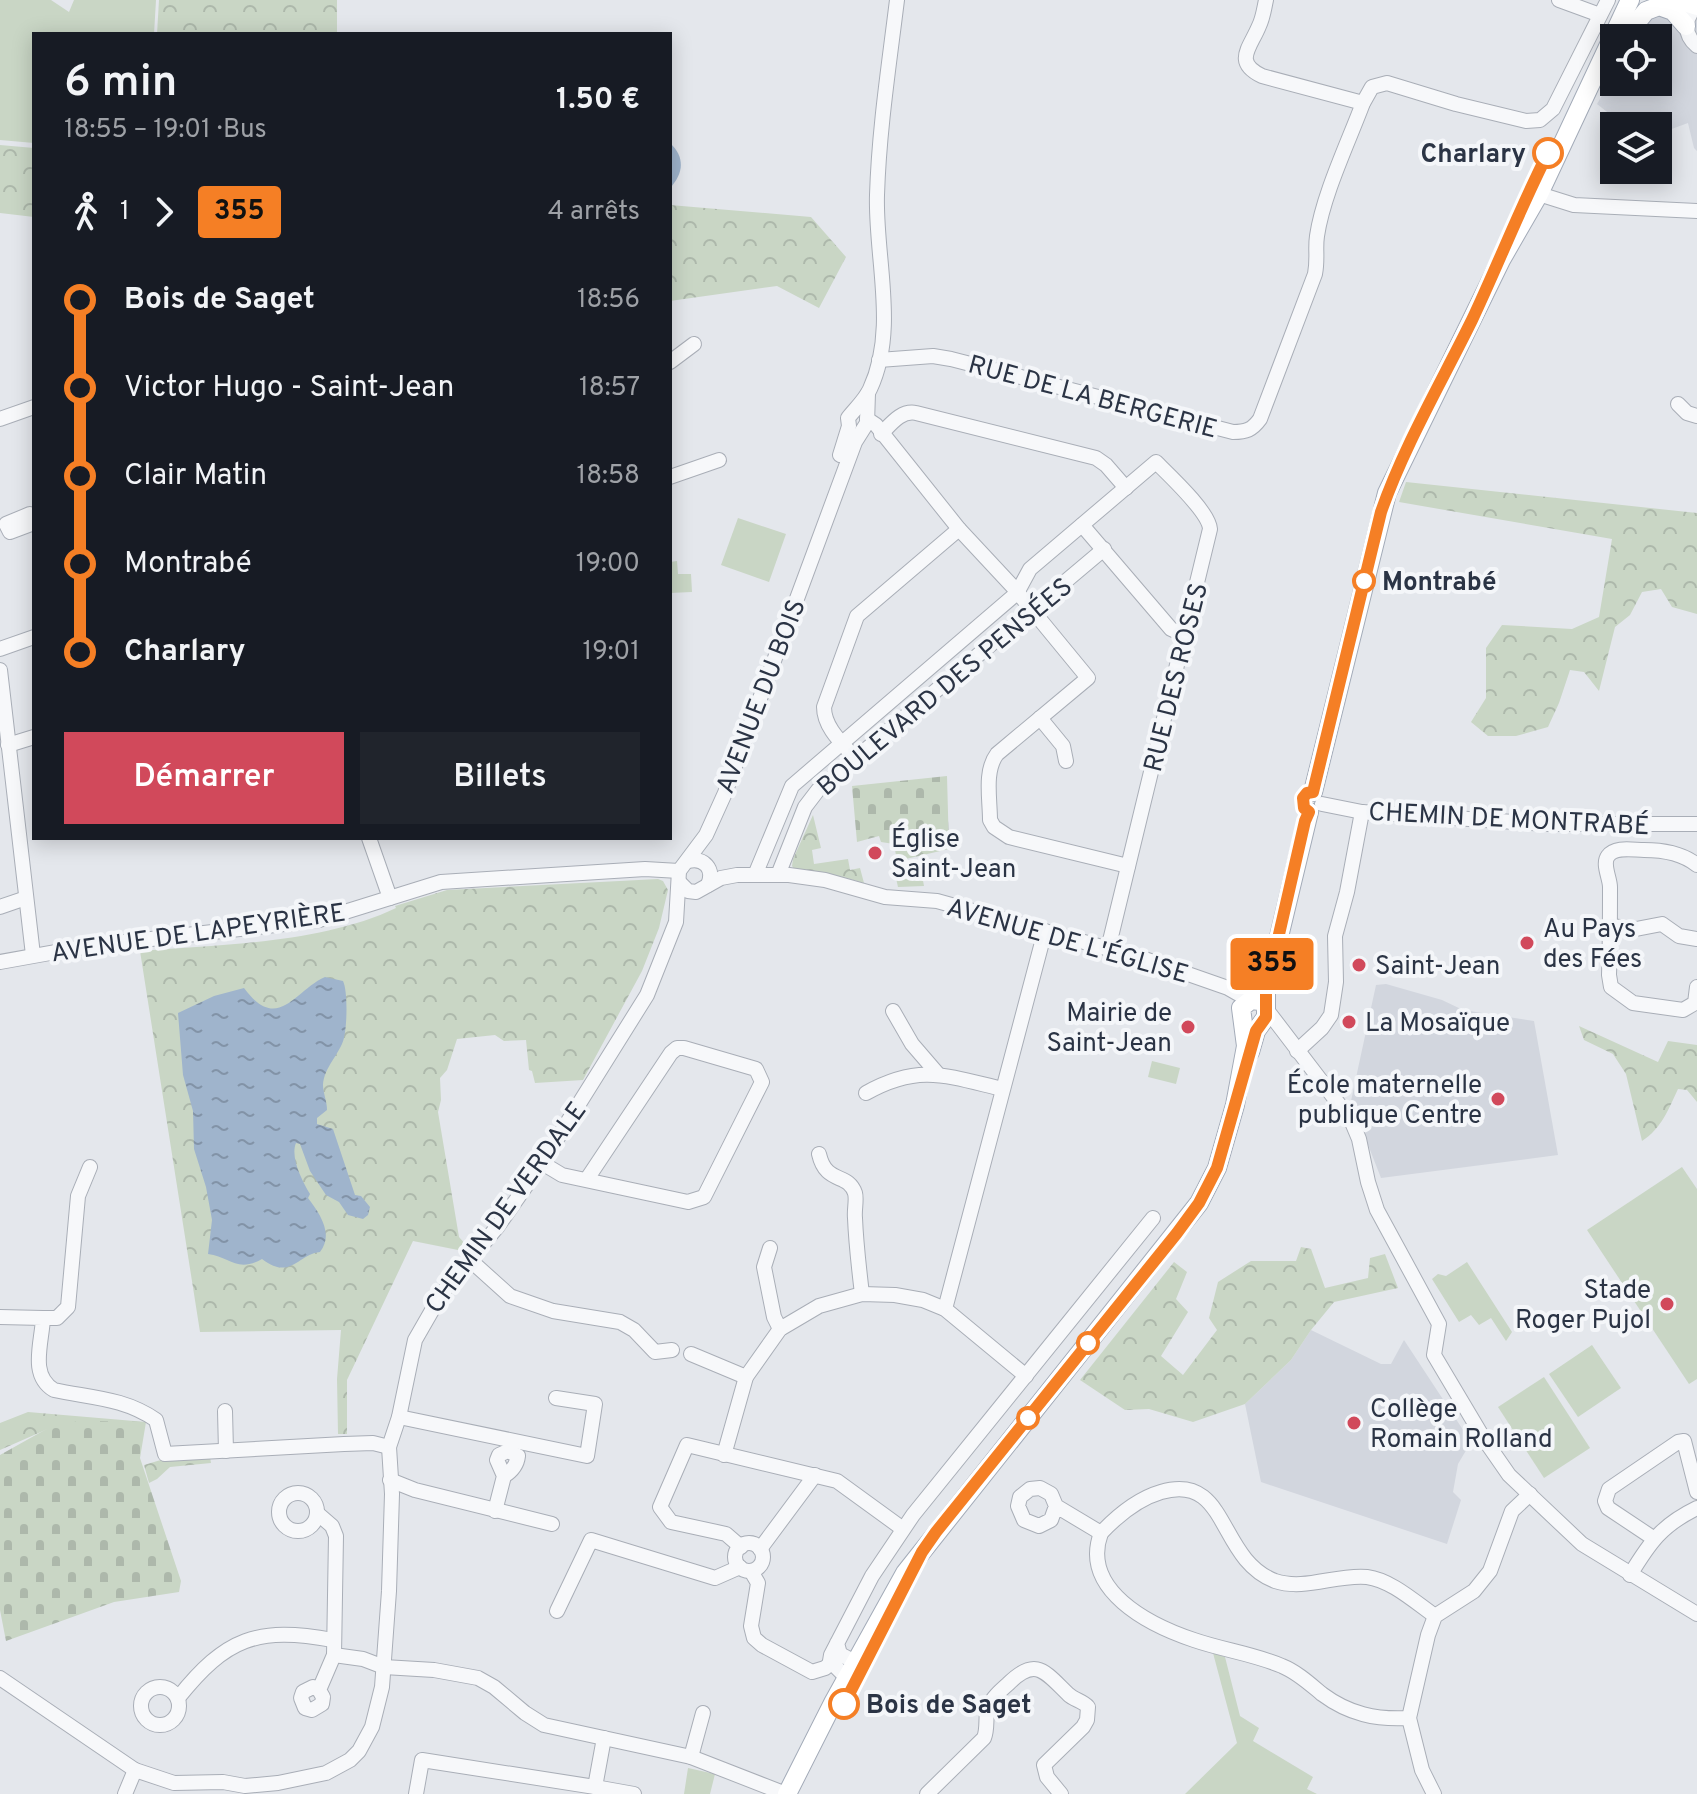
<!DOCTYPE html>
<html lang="fr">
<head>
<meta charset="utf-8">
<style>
	body { margin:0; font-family:Overpass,sans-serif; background:#20242c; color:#f1f3f6; height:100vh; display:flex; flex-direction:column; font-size:30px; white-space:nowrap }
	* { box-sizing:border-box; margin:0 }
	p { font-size:26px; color:#9ea1a6 }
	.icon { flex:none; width:44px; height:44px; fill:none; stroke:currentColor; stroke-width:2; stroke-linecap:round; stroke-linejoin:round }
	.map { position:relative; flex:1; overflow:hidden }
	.sheet { position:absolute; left:32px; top:32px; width:640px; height:808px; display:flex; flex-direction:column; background:#171b24; border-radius:0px; box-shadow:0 4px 20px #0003 }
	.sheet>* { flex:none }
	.badge { padding:0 16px; border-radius:6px; font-size:28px; line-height:52px }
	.buttons { position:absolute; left:1600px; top:24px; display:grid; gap:16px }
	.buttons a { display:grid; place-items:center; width:72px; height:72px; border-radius:0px; background:#171b24; box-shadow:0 4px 20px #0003; font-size:40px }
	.map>.badge { position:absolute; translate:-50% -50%; box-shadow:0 0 0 4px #fff }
	.legs { display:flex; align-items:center; gap:12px; height:88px; padding:0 32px; font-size:26px }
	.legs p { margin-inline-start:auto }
	.head { display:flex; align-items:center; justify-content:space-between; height:136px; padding:0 32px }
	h1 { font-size:44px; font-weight:600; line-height:60px }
	.cta { display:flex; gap:16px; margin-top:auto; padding:16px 32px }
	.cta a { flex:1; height:92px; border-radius:0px; background:#d1495b; color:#fff; font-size:32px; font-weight:600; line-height:92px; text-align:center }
	.cta a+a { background:#20242c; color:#f1f3f6 }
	ul { padding:0 32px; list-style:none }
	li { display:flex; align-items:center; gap:28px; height:88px; font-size:30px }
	li i { display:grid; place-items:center; width:12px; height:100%; margin:0 10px; background:currentColor }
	li i::after { content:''; width:20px; height:20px; margin:-10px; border:6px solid; border-radius:50%; background:#171b24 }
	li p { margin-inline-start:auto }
	li:first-child i { background:linear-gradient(#0000 50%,currentColor 0) }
	li:last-child i { background:linear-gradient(currentColor 50%,#0000 0) }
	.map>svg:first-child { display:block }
	.built { fill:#d2d6de }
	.green { fill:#c9d6c5 }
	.forest { fill:url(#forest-crowns) }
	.cemetery { fill:url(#cemetery-stones) }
	.water { fill:url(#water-ripples) }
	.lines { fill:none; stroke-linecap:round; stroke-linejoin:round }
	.minor-casing { stroke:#a9aeb7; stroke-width:16 }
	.major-casing { stroke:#a3abb8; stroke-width:20 }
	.minor { stroke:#f7f8fa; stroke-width:14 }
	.major { stroke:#fff; stroke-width:18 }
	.line-1-casing { stroke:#fff; stroke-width:18 }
	.line-1 { stroke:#f57f25; stroke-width:12 }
	.stop-1-dot { fill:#fff; stroke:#f57f25; stroke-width:4 }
	.poi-dot { fill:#d1495b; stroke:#f4f6f9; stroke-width:3 }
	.labels { text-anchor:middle; stroke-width:8; stroke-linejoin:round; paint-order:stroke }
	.stop-label { font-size:26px; font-weight:bold; fill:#2b3445; stroke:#f4f6f9; text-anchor:start }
	.street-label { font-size:26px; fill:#2b3445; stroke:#f4f6f9 }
	.poi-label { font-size:26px; fill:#2b3445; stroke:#f4f6f9; text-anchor:start }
</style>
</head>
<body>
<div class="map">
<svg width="1697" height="1794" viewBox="0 0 1697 1794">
	<defs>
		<pattern id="forest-crowns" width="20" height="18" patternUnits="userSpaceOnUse" patternTransform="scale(2)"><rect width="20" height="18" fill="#c9d6c5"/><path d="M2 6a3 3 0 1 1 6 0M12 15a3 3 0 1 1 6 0" fill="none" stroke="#adb8ab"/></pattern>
		<pattern id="cemetery-stones" width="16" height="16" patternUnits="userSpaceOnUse" patternTransform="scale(2)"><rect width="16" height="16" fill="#c9d6c5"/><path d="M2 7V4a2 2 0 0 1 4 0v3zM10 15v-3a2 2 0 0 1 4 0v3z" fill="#adb8ab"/></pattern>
		<pattern id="water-ripples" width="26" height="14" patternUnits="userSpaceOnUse" patternTransform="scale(2)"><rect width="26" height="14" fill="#9fb4cc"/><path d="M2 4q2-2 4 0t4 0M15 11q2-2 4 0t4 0" fill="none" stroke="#8293a7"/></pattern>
	</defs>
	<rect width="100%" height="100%" fill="#e4e7ec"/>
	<g class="built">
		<path d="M 1697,0 L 1697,151 L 1694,148 L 1688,123 L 1658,134 L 1658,126 L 1625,126 L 1597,104 L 1614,75 L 1614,82 L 1658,82 L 1658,38 L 1636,38 L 1647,19 Z"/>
		<path d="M 1386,984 L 1442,1000 L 1463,1010 L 1534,1021 L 1558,1155 L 1381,1178 L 1351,1101 L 1376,985 Z"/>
		<path d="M 1311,1330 L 1381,1364 L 1391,1364 L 1404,1340 L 1471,1442 L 1458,1464 L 1453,1492 L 1461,1500 L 1447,1544 L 1261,1482 L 1245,1404 L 1291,1360 Z"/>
	</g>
	<g class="green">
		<path d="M 0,0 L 51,0 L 69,12 L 74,0 L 156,0 L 154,34 L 34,34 L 34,143 L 0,140 Z"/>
		<path d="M 738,518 L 786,534 L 769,582 L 721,565 Z"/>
		<path d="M 677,561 L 678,574 L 691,574 L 692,592 L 670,593 L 670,562 Z"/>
		<path d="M 920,865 L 924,886 L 898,887 L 894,869 Z"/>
		<path d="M 1152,1061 L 1180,1068 L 1176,1084 L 1148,1077 Z"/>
		<path d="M 1682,1167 L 1697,1189 L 1697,1379 L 1689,1384 L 1587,1230 Z"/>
		<path d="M 1467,1262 L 1512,1332 L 1506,1341 L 1491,1318 L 1479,1325 L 1471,1315 L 1459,1322 L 1432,1279 L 1438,1274 L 1446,1276 Z"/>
		<path d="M 1592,1345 L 1621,1388 L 1578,1417 L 1549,1374 Z"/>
		<path d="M 1544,1377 L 1590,1448 L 1544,1478 L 1498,1407 Z"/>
		<path d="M 1213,1653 L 1225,1657 L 1240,1716 L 1259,1728 L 1253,1741 L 1313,1777 L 1307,1789 L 1317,1794 L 1185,1794 L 1237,1743 Z"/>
		<path d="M 688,1768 L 715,1774 L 710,1794 L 684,1794 Z"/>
	</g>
	<g class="forest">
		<path d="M 159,0 L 337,0 L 337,34 L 157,34 Z"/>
		<path d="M 0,145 L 34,148 L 34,217 L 0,213 Z"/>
		<path d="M 670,205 L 811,217 L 846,257 L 819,308 L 777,286 L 670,301 Z"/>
		<path d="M 1406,482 L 1697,513 L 1697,614 L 1672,607 L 1661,589 L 1642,592 L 1630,615 L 1615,627 L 1599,691 L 1584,672 L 1570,670 L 1559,703 L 1548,727 L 1516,736 L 1488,736 L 1471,722 L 1486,698 L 1486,648 L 1502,625 L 1572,629 L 1599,617 L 1612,539 L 1399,502 Z"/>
		<path d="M 813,815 L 821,848 L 812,850 L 814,864 L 848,859 L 850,870 L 860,868 L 864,883 L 843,877 L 795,870 L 792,866 L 793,859 Z"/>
		<path d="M 658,879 L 663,881 L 668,890 L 659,928 L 642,971 L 583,1080 L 535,1083 L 532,1071 L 529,1070 L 526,1040 L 504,1041 L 495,1035 L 457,1039 L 447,1070 L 440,1078 L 441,1100 L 438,1112 L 459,1237 L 467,1246 L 463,1251 L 413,1241 L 347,1380 L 347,1434 L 338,1434 L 337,1379 L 341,1330 L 200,1332 L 140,951 C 220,945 323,943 396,908 L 395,906 L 447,890 Z"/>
		<path d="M 1579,1026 L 1658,1062 L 1668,1041 L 1697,1045 L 1697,1102 L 1687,1090 L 1678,1089 C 1668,1110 1662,1128 1642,1141 L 1626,1074 L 1613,1054 L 1584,1040 Z"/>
		<path d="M 1301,1247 L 1311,1249 L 1325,1288 L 1368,1278 L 1370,1258 L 1385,1254 L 1398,1288 L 1334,1302 L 1311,1330 L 1291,1360 L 1245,1404 L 1193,1422 L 1149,1409 L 1125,1410 L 1080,1380 L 1174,1262 L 1187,1272 L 1176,1299 L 1188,1312 L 1161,1356 L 1183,1375 L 1217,1330 L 1209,1318 L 1218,1282 L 1251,1261 L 1296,1261 Z"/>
		<path d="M 28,1412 L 146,1422 L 50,1428 L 0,1450 L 0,1423 Z"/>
		<path d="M 210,1457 L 211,1463 L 170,1467 L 157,1479 L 149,1483 L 144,1465 L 164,1459 Z"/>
	</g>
	<g class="cemetery">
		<path d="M 947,776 L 949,849 L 897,861 L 894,844 L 881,842 L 879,836 L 857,842 L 852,786 Z"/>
		<path d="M 79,1421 L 146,1422 L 140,1458 L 181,1581 L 179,1592 L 114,1602 L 6,1641 L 0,1610 L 0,1455 L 50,1427 Z"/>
	</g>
	<g class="water">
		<path d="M 670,143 C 685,157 684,173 670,188 Z"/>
		<path d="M 325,977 L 343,981 C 348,991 347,1026 344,1038 C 340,1054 324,1067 323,1085 C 323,1093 327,1101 327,1110 L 317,1118 L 317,1124 L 333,1129 L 355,1195 L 361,1196 L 370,1207 L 368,1215 L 363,1219 L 348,1215 L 339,1202 L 326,1195 L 310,1171 L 300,1144 L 296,1143 C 290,1157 302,1181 310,1194 L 308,1198 C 320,1214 334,1234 320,1252 C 298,1254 291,1281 262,1259 C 237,1273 230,1257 208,1254 L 212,1220 L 206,1187 L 194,1149 L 193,1111 L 183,1075 L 178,1013 L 214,996 L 244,988 C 278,1034 295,990 325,977 Z"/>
	</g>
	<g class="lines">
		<g class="minor-casing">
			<g id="minor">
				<path d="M 1266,0 C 1264,9 1263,18 1259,26 C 1250,48 1233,62 1262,76 L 1363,103"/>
				<path d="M 1559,0 L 1600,15"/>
				<path d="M 1697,6 C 1684,18 1683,34 1697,46"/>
				<path d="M 1539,194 L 1574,205 L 1697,211"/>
				<path d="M 879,360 L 933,356 L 951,359 L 1233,432 C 1246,432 1252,430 1260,419 L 1315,274 C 1318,258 1315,249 1317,236 C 1323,195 1348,143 1363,103 L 1372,87 L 1387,83 L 1456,104 L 1526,121 L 1540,120 L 1553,109 L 1608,0"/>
				<path d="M 670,362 L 694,344"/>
				<path d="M 1678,404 L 1687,413 L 1697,416"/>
				<path d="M 0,419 L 34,407"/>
				<path d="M 867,419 L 876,425 L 959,529 L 1014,588 L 1088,678 L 997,754 C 984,771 990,799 990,820 L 994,827 L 1009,837 L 1128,866"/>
				<path d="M 881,434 C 891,424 901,410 916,413 L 1096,458 L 1106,465 L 1126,488"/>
				<path d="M 840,455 L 849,426 L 848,418 C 855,409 865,400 870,389 C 898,329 875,258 877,195 C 879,130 889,65 897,0"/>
				<path d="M 670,477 L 719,460"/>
				<path d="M 34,522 L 30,514 L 6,524 L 10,532 L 34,523"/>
				<path d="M 1082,525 L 1171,629 L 1184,635"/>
				<path d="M 0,649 L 34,637"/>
				<path d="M 0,670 L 33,955"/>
				<path d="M 1040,718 L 1063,746 L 1066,761"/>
				<path d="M 8,745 L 34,737"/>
				<path d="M 856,759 C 843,744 824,728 824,707 L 857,616 L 959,529"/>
				<path d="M 1322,804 L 1362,812 L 1546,824 L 1697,824"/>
				<path d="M 369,838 L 390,898"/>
				<path d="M 688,861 C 704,857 715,869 708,885"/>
				<path d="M 1697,865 C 1682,853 1662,850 1644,850 C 1633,850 1615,846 1608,856 C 1602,864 1610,878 1610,887 C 1610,916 1610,946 1609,975 L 1611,987 L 1633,1003 L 1683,1010 L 1695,1003 L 1697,987"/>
				<path d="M 755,875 L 792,786 L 1017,593 L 1030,569 L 1156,462 C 1170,476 1209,512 1210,529 L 1108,949"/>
				<path d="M 778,875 L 805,807 L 818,790 L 1104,549"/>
				<path d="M 679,882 L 688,891 L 696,892 L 721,878 L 737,875 L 789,875 L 825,880 L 885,897 L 937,901 L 1145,959 L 1228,988 L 1249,1000"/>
				<path d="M 0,907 L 26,898"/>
				<path d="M 1611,926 L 1636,929 L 1662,924 L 1679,936 L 1697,939"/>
				<path d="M 0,962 L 89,946 L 319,920 L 441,882 L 645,869 L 679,871"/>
				<path d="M 1267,1010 L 1351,1120 L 1359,1139 L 1368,1182 L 1377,1210 L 1439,1324 L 1434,1355 L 1484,1439 L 1509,1475 L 1582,1544 L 1697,1614"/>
				<path d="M 893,1011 L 912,1044 L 937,1073"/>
				<path d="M 1297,1051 L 1322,1028 L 1331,1015 L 1336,982 L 1335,936 L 1347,892 L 1362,812"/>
				<path d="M 866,1093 C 919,1063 948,1076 1002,1089"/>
				<path d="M 819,1154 C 826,1185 848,1172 855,1193 C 857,1200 854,1210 855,1218 C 856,1243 859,1269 862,1294"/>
				<path d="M 542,1163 L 562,1175 L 688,1202 L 704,1197 L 762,1082 L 756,1069 L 684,1048 L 677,1048 L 671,1053 L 587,1179"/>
				<path d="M 770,1248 L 764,1267 L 774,1317 L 780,1329"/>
				<path d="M 470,1260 L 510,1296 L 553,1311 L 620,1322 L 634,1330 L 655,1352 L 672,1350"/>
				<path d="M 945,1309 L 1045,931"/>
				<path d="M 0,1317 L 43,1318 C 42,1343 29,1375 54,1390 C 92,1398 124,1398 156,1420 L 165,1454 L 344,1444 L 373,1443 L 389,1447"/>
				<path d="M 43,1318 L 57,1318 L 68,1307 L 78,1196 L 90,1167"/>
				<path d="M 691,1354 L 746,1377"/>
				<path d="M 225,1411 L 226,1451"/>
				<path d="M 399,1417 L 587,1456 L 595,1404 L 556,1398"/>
				<path d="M 724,1455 L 746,1377 L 780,1329 L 819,1306 L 862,1294 L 895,1295 L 923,1300 L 945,1309 L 1026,1376"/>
				<path d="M 390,1480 L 415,1490 L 552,1524"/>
				<circle cx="298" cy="1512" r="19"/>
				<path d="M 1056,1506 L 1051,1520 L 1039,1526 L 1024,1520 L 1018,1506 L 1020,1497 L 1030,1489 L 1040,1488 L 1051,1494 L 1056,1506 L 1101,1533 C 1118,1515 1137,1499 1161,1492 C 1229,1472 1217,1559 1275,1581 C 1305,1591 1336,1574 1367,1577 C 1391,1580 1415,1602 1435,1616"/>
				<path d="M 495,1511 L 504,1476 C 512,1471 517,1465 518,1456 L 508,1451 L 499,1455 L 497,1460 L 504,1476"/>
				<path d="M 317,1513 L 332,1526 L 336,1536 L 334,1655 L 363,1659 L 384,1667 L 434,1670 L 478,1678 L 494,1687 L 525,1713 L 544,1725 L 691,1757 L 786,1794"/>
				<path d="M 1101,1533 C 1080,1590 1149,1625 1194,1640 C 1223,1650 1254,1654 1282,1666 C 1297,1672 1310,1684 1322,1694 C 1349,1714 1376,1720 1409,1718"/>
				<path d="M 1653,1538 L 1608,1508 L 1605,1501 L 1609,1489 L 1678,1442 L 1684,1441 L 1697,1492"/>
				<circle cx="749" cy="1557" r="14"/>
				<path d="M 741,1547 L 726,1534 L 671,1522 L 660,1507 L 687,1445 L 837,1481 L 903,1529"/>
				<path d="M 760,1549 L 815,1475"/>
				<path d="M 751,1571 L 758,1583 L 751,1626 L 754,1638 L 762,1645 L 812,1672 L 825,1668 L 837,1658"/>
				<path d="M 1630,1575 C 1650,1542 1662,1525 1697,1508"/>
				<path d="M 557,1611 L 591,1540 L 715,1578 L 740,1567"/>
				<path d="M 837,1643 L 840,1654 L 855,1662 L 860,1672 L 847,1678 L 830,1661 L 831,1655 L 872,1576 L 913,1515 L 1153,1218"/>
				<path d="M 0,1678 L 135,1770 L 174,1783 L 223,1782 L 245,1786 L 278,1783 L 326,1773 L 350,1760 L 359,1751 L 372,1727 L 382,1687 L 389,1591 L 392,1494 L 389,1447 L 399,1417 L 415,1340 L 442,1293 L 498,1226 L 542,1163 L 647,995 L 676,922 L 679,871 L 706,835 L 725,793 L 855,442 L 867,423 L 868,393"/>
				<circle cx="160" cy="1706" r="19"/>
				<path d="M 319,1690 L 313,1687 L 303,1692 L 301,1698 L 305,1708 L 312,1710 L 322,1704 L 323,1697 L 319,1690 L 334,1655"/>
				<path d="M 178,1698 C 226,1638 257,1626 333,1640"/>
				<path d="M 604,1738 L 595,1787 L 634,1794"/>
				<path d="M 691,1757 L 703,1713"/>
				<path d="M 125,1794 L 135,1770"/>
				<path d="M 416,1794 L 422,1760 L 595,1787"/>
				<path d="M 927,1794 L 984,1738 C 988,1728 985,1718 988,1708 C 992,1698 1000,1691 1008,1684 C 1036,1656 1045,1672 1068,1694 C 1074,1700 1083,1701 1088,1707 L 1087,1720 L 1083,1727 L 1044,1765 L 1047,1777 L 1061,1794"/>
				<path d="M 1434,1794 L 1422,1770 L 1409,1718 L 1428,1635 L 1435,1616 L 1474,1591 L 1490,1571 L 1512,1511 L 1530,1494"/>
			</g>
		</g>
		<g class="major-casing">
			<g id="major">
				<path d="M 1677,0 L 1697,6"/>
				<path d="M 1624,38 L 1646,11 L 1659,6 L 1673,11 L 1686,26"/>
				<path d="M 1313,792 L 1387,493 L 1501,260 L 1539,194 L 1630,0"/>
				<path d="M 1250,1052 L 1256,1031 L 1266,1017 L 1266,991 L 1309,812"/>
				<path d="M 787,1794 L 834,1701 L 905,1573 L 1199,1203 L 1217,1168 L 1235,1105 L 1246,1046 L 1241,1008 L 1251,1000 L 1260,1001 L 1265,1006"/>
			</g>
		</g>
		<use href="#minor" class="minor"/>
		<use href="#major" class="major"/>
	</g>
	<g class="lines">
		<g class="line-1-casing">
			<path id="line-1" d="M 844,1704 L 922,1552 L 936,1532 L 1177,1233 L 1199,1203 L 1217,1168 L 1256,1031 L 1266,1017 L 1266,991 L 1305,821 L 1309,812 L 1304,808 L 1303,798 L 1307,793 L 1313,792 L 1381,512 C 1404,446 1441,383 1472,320 C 1498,265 1520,208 1548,153"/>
		</g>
		<use href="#line-1" class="line-1"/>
	</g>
	<g class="stop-1-dot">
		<circle cx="1548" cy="153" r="14"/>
		<circle cx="1364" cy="581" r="10"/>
		<circle cx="1088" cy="1343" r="10"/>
		<circle cx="1028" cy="1418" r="10"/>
		<circle cx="844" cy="1704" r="14"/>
	</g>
	<g class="poi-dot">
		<circle cx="875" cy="853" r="8"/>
		<circle cx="1527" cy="943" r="8"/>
		<circle cx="1359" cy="965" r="8"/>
		<circle cx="1349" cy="1022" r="8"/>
		<circle cx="1188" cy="1027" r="8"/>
		<circle cx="1498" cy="1099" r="8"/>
		<circle cx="1667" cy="1304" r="8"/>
		<circle cx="1354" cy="1423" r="8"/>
	</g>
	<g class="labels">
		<g class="stop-label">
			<text x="1526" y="162" text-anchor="end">Charlary</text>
			<text x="1382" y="590">Montrabé</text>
			<text x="866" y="1713">Bois de Saget</text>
		</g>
		<g class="street-label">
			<text transform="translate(1093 396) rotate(15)" y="9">RUE DE LA BERGERIE</text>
			<text transform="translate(1175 677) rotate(-76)" y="9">RUE DES ROSES</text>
			<text transform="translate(944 686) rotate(-40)" y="9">BOULEVARD DES PENSÉES</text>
			<text transform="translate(760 696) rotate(-69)" y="9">AVENUE DU BOIS</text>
			<text transform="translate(1509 818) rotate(3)" y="9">CHEMIN DE MONTRABÉ</text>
			<text transform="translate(198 932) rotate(-8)" y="9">AVENUE DE LAPEYRIÈRE</text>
			<text transform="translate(1068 940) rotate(16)" y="9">AVENUE DE L'ÉGLISE</text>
			<text transform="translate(505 1207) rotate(-54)" y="9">CHEMIN DE VERDALE</text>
		</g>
		<g class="poi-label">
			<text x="891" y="847">Église<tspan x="891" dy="30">Saint-Jean</tspan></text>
			<text x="1543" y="937">Au Pays<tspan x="1543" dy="30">des Fées</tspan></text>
			<text x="1375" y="974">Saint-Jean</text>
			<text x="1172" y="1021" text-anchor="end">Mairie de<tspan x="1172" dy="30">Saint-Jean</tspan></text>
			<text x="1365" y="1031">La Mosaïque</text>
			<text x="1482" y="1093" text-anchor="end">École maternelle<tspan x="1482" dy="30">publique Centre</tspan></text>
			<text x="1651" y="1298" text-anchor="end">Stade<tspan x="1651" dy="30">Roger Pujol</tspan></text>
			<text x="1370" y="1417">Collège<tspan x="1370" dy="30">Romain Rolland</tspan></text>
		</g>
	</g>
</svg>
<div class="buttons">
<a><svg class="icon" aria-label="locate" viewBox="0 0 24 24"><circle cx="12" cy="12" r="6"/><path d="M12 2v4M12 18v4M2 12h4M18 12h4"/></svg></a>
<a><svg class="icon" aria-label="layers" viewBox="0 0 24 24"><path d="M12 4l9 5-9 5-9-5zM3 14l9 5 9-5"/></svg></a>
</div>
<b class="badge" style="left:1272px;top:964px;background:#f57f25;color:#111">355</b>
<section class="sheet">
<div class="head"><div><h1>6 min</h1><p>18:55 – 19:01 · Bus</p></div><b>1.50 €</b></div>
<div class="legs"><svg class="icon" aria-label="walk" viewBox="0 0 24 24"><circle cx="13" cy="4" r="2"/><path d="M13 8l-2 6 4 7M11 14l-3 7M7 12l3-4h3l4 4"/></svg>1<svg class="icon" aria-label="forward" viewBox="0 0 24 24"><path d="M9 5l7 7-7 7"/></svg><b class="badge" style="background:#f57f25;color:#111">355</b><p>4 arrêts</p></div>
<ul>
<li><i style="color:#f57f25"></i><b>Bois de Saget</b><p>18:56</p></li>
<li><i style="color:#f57f25"></i><span>Victor Hugo - Saint-Jean</span><p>18:57</p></li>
<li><i style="color:#f57f25"></i><span>Clair Matin</span><p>18:58</p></li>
<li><i style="color:#f57f25"></i><span>Montrabé</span><p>19:00</p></li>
<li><i style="color:#f57f25"></i><b>Charlary</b><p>19:01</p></li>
</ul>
<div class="cta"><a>Démarrer</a><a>Billets</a></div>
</section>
</div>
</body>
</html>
